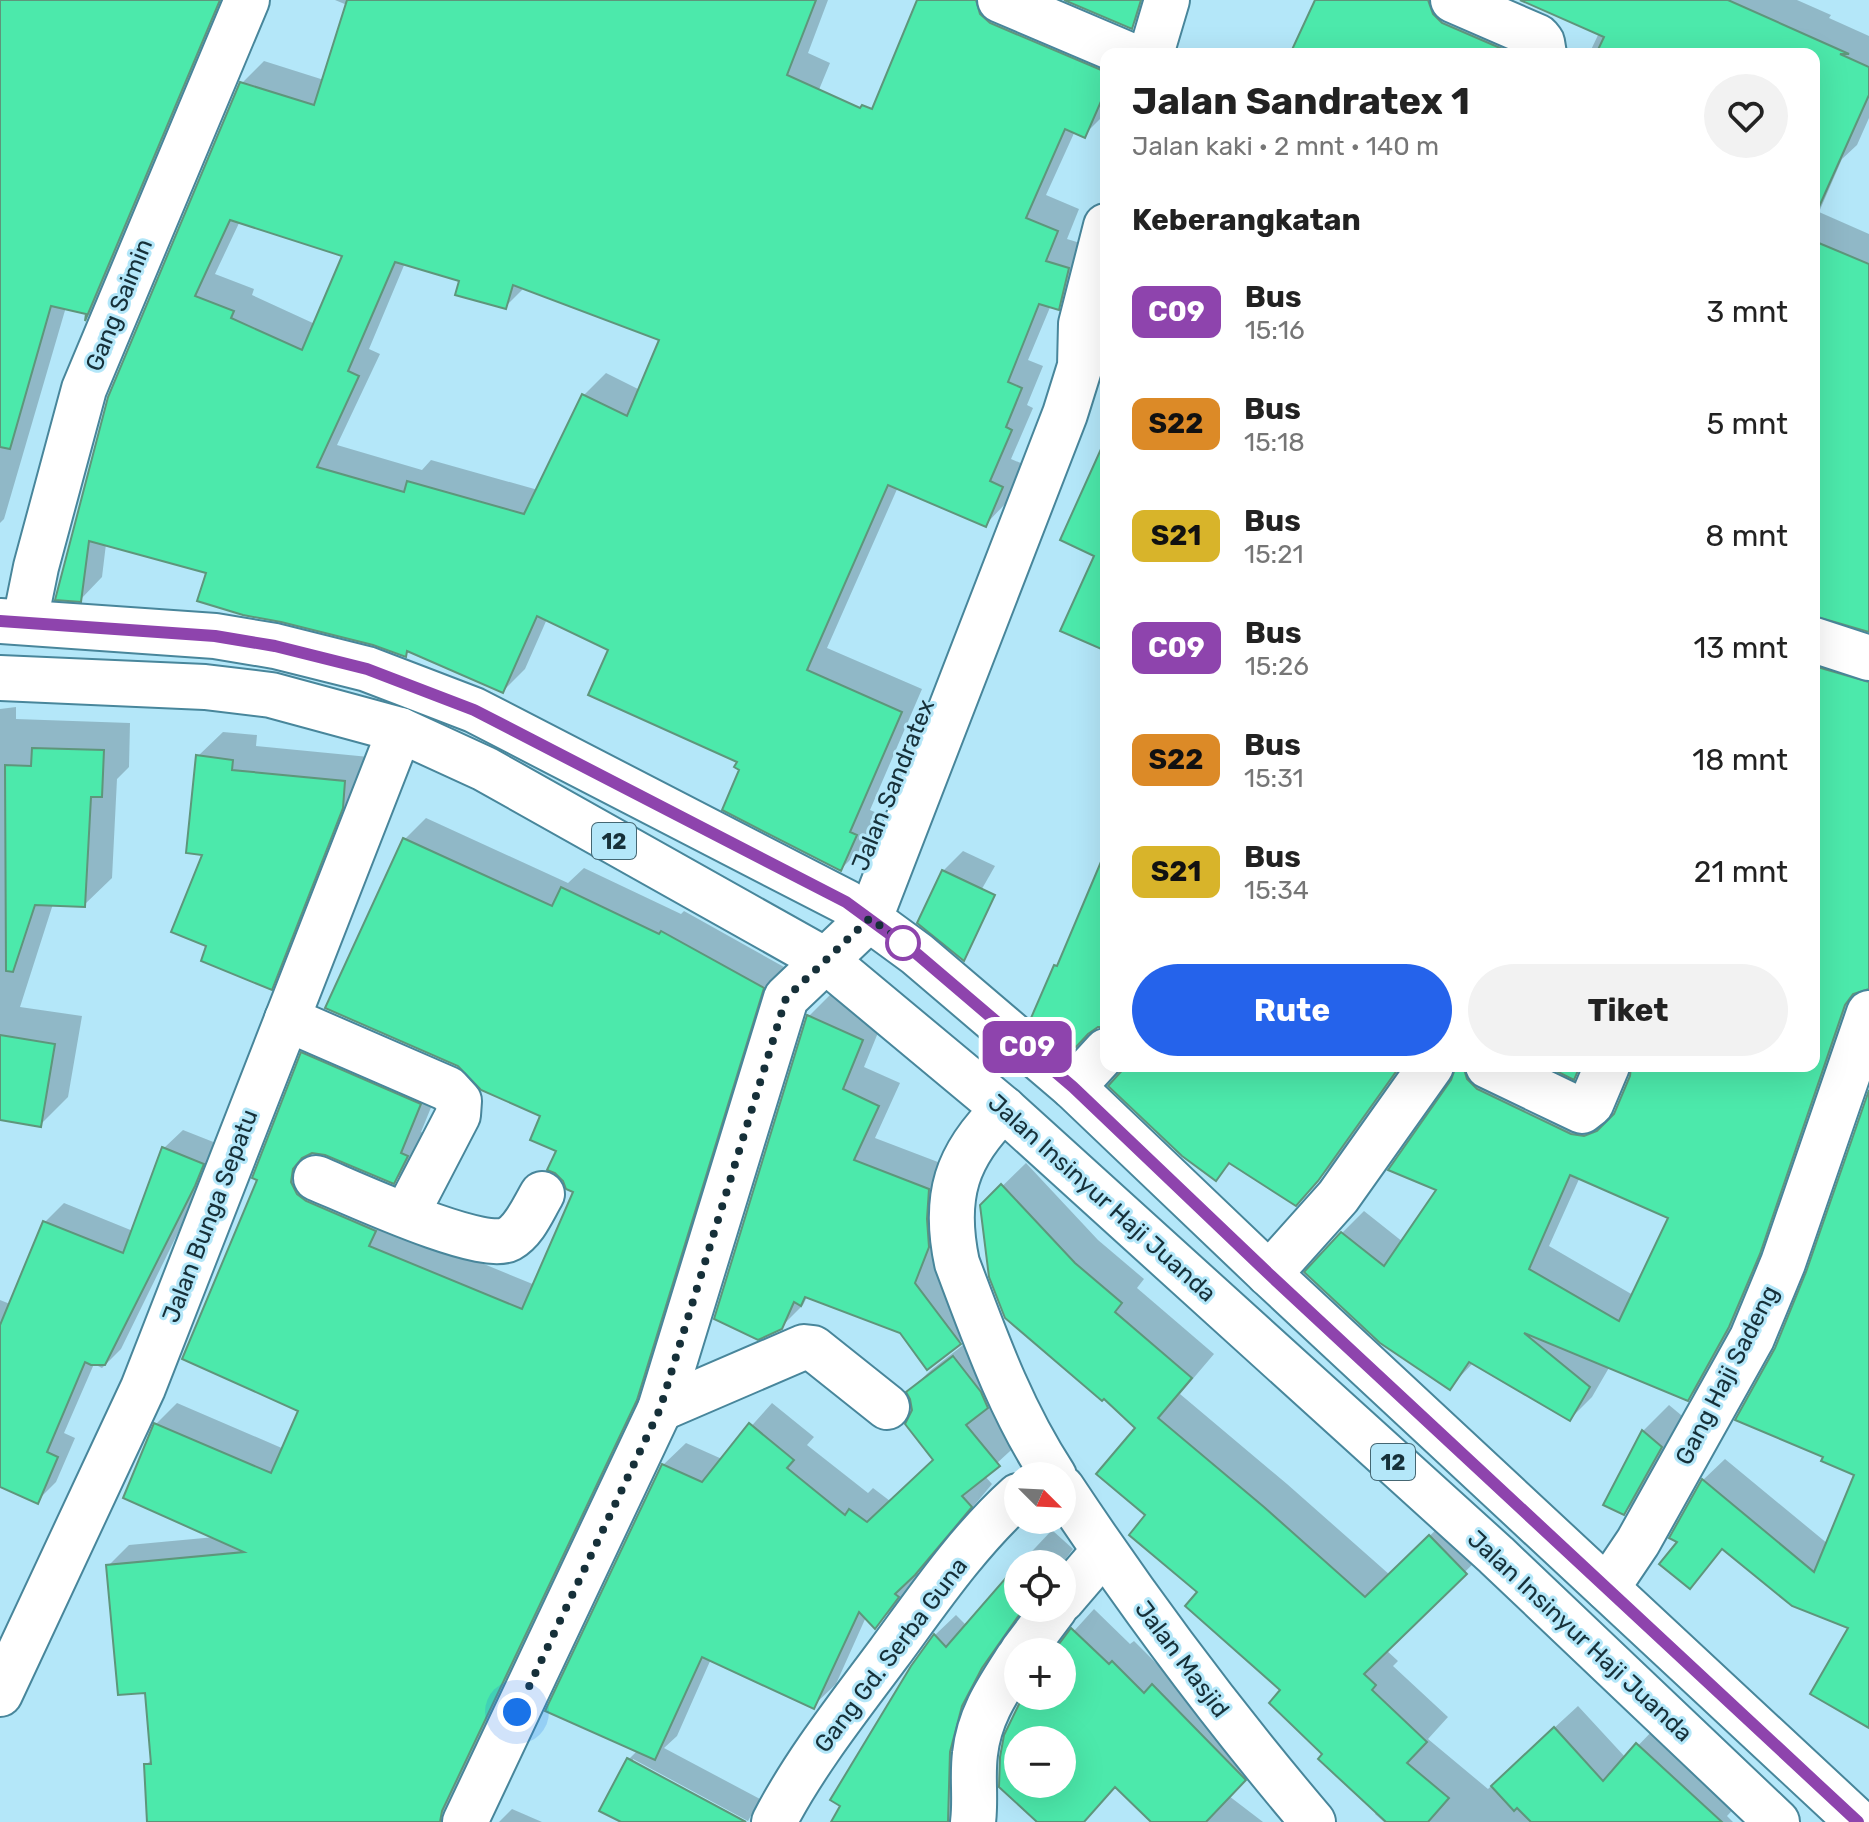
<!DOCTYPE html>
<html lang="id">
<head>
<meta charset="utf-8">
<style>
	body { margin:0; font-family:Rubik,sans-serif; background:#f2f2f2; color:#222; height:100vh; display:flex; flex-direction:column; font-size:30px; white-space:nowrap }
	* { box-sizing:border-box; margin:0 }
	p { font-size:26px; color:#767676 }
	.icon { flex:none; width:44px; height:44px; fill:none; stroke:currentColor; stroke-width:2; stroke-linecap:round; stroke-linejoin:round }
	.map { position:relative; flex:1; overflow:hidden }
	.details { position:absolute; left:1100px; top:48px; width:720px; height:1024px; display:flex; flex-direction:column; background:#fff; border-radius:16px; box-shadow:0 8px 32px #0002 }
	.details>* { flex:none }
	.badge { padding:0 16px; border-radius:12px; font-size:28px; line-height:52px }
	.needle { width:52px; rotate:114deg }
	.fabs { position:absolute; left:1004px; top:1462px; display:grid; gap:16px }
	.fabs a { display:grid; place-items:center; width:72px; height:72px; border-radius:50%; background:#fff; box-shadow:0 8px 32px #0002; font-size:40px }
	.you { position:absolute; width:40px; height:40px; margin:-20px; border:6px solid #fff; border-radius:50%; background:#1a73e8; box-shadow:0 0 0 12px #1a73e833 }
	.map>.badge { position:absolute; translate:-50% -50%; box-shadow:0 0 0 4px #fff }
	h2 { padding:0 32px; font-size:30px; line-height:72px }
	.round { display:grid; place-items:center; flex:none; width:84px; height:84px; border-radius:42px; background:#f2f2f2 }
	.head { display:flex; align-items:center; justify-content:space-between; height:136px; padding:0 32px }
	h1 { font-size:38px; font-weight:700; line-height:60px }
	.action { display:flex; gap:16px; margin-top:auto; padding:16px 32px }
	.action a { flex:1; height:92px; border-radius:48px; background:#2563eb; color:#fff; font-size:32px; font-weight:700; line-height:92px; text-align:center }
	.action a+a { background:#f2f2f2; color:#222 }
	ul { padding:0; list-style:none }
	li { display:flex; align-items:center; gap:24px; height:112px; padding:0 32px }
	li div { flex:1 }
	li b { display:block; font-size:30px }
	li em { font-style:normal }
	li .badge { min-width:88px; font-weight:700; text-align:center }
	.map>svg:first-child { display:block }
	.shadow { fill:#0003; fill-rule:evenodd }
	.building { fill:#4ce9ab; stroke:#5e967b; stroke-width:2; fill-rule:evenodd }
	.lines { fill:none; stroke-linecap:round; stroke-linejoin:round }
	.minor-casing { stroke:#48869b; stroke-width:48 }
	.highway-casing { stroke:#48869b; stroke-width:48 }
	.minor { stroke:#fff; stroke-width:44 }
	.highway { stroke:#fff; stroke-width:44 }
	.line-casing { stroke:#fff; stroke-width:18 }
	.line { stroke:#8e44ad; stroke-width:12 }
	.walk { stroke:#163039; stroke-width:8; stroke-dasharray:0 14.4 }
	.stop-dot { fill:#fff; stroke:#8e44ad; stroke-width:4 }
	.labels { text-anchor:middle; stroke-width:6; stroke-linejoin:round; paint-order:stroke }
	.shield { fill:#b4e7f9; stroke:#456773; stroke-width:2 }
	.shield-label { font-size:22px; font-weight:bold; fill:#163039 }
	.street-label { font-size:24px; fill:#163039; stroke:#b4e7f9 }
</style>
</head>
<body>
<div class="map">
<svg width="1869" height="1822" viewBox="0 0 1869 1822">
	<rect width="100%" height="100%" fill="#b4e7f9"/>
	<g class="shadow">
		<path d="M 0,0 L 231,0 L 107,297 L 88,316 L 89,312 L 66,307 L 4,519 L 0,523 Z"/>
		<path d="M 335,0 L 828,0 L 808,53 L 830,63 L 790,160 L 844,182 L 921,0 L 1010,0 L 1106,54 L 1106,113 L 1084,135 L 1075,131 L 1046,195 L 1079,209 L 1067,239 L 1090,246 L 1080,285 L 1058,307 L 1051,305 L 1028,360 L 1043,366 L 1027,405 L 1033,408 L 1011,459 L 1023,464 L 1007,502 L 985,525 L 898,487 L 827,648 L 922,689 L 870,810 L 877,813 L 863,847 L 841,869 L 742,769 L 739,761 L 610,649 L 547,619 L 525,669 L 503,691 L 410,650 L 405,655 L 209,571 L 106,544 L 102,577 L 80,600 L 57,598 L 242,83 L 264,61 L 324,80 L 347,5 ZM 240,221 L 345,254 L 315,324 L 252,295 L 254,289 L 215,274 ZM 405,263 L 461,280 L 505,307 L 525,287 L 662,338 L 640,390 L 606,373 L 584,395 L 538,490 L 431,460 L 422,470 L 337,445 L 380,354 L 369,349 Z"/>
		<path d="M 1069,0 L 1155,0 L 1131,27 Z"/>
		<path d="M 1317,0 L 1463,0 L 1516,24 L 1504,53 L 1507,54 L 1292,54 Z"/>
		<path d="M 1563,0 L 1797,0 L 1831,15 L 1829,18 L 1869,36 L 1869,118 L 1857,145 L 1842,159 L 1819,212 L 1869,234 L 1869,630 L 1814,614 L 1814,54 L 1589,54 L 1599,33 Z"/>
		<path d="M 1814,629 L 1869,656 L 1869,987 L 1865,987 L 1781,1230 L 1709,1377 L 1688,1399 L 1610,1366 L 1592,1397 L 1570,1419 L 1474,1362 L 1449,1388 L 1342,1233 L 1364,1211 L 1403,1242 L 1439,1189 L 1457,1066 L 1498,1066 L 1607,1115 L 1617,1111 L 1632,1076 L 1633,1066 L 1814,1066 ZM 1580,1177 L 1671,1217 L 1633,1295 L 1549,1246 Z"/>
		<path d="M 16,707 L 16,719 L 130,723 L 129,767 L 117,779 L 112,878 L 84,905 L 53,904 L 20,1007 L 82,1016 L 68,1097 L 40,1125 L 0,1064 L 0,709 Z"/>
		<path d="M 223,732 L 257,735 L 256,746 L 369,757 L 296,963 L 271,987 L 209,945 L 198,756 Z"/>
		<path d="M 426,818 L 568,883 L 584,868 L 681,914 L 684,911 L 784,967 L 657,1377 L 473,1822 L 149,1822 L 146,1765 L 153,1758 L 147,1690 L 108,1566 L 129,1545 L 215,1537 L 125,1497 L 156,1424 L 177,1403 L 284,1449 L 301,1410 L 260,1179 L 303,1053 L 324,1032 L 441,1083 L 421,1132 L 427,1135 L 415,1161 L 393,1182 L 326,1153 L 312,1151 L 312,1160 L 389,1225 L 535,1285 L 576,1191 L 543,1115 L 405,839 Z"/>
		<path d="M 963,851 L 995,866 L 963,922 L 943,871 Z"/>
		<path d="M 831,994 L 884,1018 L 864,1067 L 900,1083 L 875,1138 L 951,1167 L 982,1320 L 960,1342 L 901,1332 L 807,1297 L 803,1305 L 780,1328 L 809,1016 Z"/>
		<path d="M 1128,1066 L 1405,1066 L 1340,1157 L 1296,1203 L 1232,1162 L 1216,1178 Z"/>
		<path d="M 1869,1096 L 1869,1725 L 1851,1627 L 1724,1548 L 1689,1586 L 1680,1541 L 1703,1480 L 1725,1459 L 1828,1544 L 1856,1474 L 1826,1456 L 1777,1349 L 1808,1273 Z"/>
		<path d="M 183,1130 L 221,1145 L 121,1349 L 102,1368 L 94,1364 L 64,1433 L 75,1438 L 56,1482 L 37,1501 L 0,1485 L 0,1300 L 20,1308 L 14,1297 L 45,1222 L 64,1203 L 133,1231 L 164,1148 Z"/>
		<path d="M 1026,1163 L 1098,1240 L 1144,1279 L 1137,1288 L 1214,1354 L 1180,1394 L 1287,1484 L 1390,1575 L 1453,1513 L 1488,1549 L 1386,1650 L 1398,1661 L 1393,1666 L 1448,1717 L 1428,1739 L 1488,1789 L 1578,1706 L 1626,1758 L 1661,1722 L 1744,1798 L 1727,1816 L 1733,1822 L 1384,1822 L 1375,1814 L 1377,1811 L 1325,1754 L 1283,1690 L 1199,1592 L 1148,1515 L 1138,1428 L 982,1206 Z"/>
		<path d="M 976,1335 L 1009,1385 L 989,1405 L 1020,1442 L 984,1475 L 992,1484 L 937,1550 L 916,1571 L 919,1574 L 897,1605 L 875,1626 L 866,1617 L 836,1684 L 813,1706 L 711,1659 L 677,1736 L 664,1748 L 760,1799 L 748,1821 L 633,1759 L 633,1763 L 742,1822 L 625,1822 L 629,1759 L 638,1750 L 663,1465 L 686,1443 L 722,1459 L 772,1403 L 814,1437 L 807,1445 L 868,1493 L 873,1488 L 890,1501 L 935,1459 L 908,1392 L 931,1370 Z"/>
		<path d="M 1669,1405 L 1687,1420 L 1650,1487 L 1624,1513 L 1606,1504 L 1643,1431 Z"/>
		<path d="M 1052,1530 L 1073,1549 L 1062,1564 L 1020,1564 Z"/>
		<path d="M 1018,1567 L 1018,1608 L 1027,1608 L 983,1682 L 958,1822 L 832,1822 L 912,1667 L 935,1635 L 956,1615 L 967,1626 Z"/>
		<path d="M 1094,1609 L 1130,1644 L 1134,1641 L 1166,1673 L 1266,1758 L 1229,1796 L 1263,1822 L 1154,1822 L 1116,1785 L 1084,1822 L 1040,1822 L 1001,1787 L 1027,1696 L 1062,1696 L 1062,1652 L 1055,1652 ZM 1018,1740 L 1062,1740 L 1062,1784 L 1018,1784 Z"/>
		<path d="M 512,1809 L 542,1822 L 499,1822 Z"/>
	</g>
	<g class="building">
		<path d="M 0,0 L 220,0 L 85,321 L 86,314 L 51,306 L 10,449 L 0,447 Z"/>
		<path d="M 347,0 L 816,0 L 787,75 L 860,108 L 862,105 L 872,109 L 917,0 L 976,0 L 980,14 L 990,23 L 1106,72 L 1106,90 L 1085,138 L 1065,129 L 1026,218 L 1058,231 L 1046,261 L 1069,268 L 1059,310 L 1039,304 L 1008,382 L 1022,388 L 1006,427 L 1012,430 L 990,481 L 1003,487 L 986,527 L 888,485 L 807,670 L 902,712 L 850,832 L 857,835 L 841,871 L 722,810 L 739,770 L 734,767 L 737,762 L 588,695 L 608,650 L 537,616 L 503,693 L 407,651 L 406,657 L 373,645 L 281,622 L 243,615 L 197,601 L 206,573 L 89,541 L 81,602 L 55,600 L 108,397 L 240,82 L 314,105 ZM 230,220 L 342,256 L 302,350 L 231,318 L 234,311 L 195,296 ZM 395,262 L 459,281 L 455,295 L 506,309 L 513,285 L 659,340 L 627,416 L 582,394 L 524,514 L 407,481 L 404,492 L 317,467 L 359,376 L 348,371 Z"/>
		<path d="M 1064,0 L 1141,0 L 1132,29 Z"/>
		<path d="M 1315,0 L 1428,0 L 1433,14 L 1442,23 L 1514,54 L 1290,54 Z"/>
		<path d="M 1520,0 L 1728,0 L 1849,54 L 1840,54 L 1869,67 L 1869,95 L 1814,218 L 1814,54 L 1596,54 L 1604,37 Z"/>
		<path d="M 1814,241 L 1869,264 L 1869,632 L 1814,616 Z"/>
		<path d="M 1106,438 L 1106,651 L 1060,631 L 1094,556 L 1060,540 Z"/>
		<path d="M 1814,666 L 1869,682 L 1869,989 L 1853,994 L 1845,1005 L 1760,1254 L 1729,1327 L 1688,1401 L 1524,1333 L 1590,1387 L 1570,1421 L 1469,1362 L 1450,1390 L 1380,1343 L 1304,1272 L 1341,1232 L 1384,1266 L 1436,1190 L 1388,1170 L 1451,1080 L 1456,1066 L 1463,1066 L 1467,1079 L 1477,1089 L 1571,1134 L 1584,1136 L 1597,1131 L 1614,1114 L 1630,1076 L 1631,1066 L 1814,1066 ZM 1570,1175 L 1668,1218 L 1619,1321 L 1529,1269 Z"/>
		<path d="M 32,748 L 104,750 L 102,797 L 91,797 L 85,907 L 35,905 L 13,972 L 6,971 L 5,765 L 31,766 Z"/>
		<path d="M 196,755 L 233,760 L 232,770 L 345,781 L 343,808 L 272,990 L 201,961 L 206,946 L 171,932 L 202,855 L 186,853 Z"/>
		<path d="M 403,838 L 552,906 L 561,887 L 659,934 L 661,931 L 764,988 L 637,1400 L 442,1811 L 440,1822 L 147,1822 L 144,1764 L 151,1764 L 145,1693 L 118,1695 L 106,1565 L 244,1552 L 123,1498 L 154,1423 L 271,1473 L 298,1411 L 182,1359 L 257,1180 L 252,1178 L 301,1052 L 421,1104 L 401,1153 L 408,1156 L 394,1184 L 325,1155 L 312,1153 L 302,1158 L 293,1169 L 291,1182 L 297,1194 L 306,1201 L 376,1231 L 369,1246 L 522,1309 L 573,1192 L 566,1189 L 563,1181 L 555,1173 L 547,1170 L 556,1151 L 530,1140 L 540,1116 L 481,1090 L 458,1066 L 325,1008 Z"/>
		<path d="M 1106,850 L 1106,1027 L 1098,1027 L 1088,1034 L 1076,1047 L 1053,1037 L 1031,1018 L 1054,965 L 1057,966 Z"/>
		<path d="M 942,870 L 995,895 L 964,961 L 917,923 Z"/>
		<path d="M 807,1015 L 863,1040 L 843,1089 L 879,1106 L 854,1160 L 929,1189 L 927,1219 L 929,1247 L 915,1283 L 961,1344 L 927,1370 L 900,1333 L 805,1297 L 801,1306 L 794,1302 L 782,1329 L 758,1340 L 714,1319 Z"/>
		<path d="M 0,1035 L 55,1044 L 41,1127 L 0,1120 Z"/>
		<path d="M 1126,1066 L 1400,1066 L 1318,1181 L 1296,1206 L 1229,1163 L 1216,1181 L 1182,1156 L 1108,1086 Z"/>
		<path d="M 1546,1066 L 1580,1066 L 1574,1080 Z"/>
		<path d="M 1869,1090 L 1869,1728 L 1810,1694 L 1848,1628 L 1792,1606 L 1722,1549 L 1690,1589 L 1659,1564 L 1677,1542 L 1669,1538 L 1702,1479 L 1814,1572 L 1854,1475 L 1821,1461 L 1823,1457 L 1735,1420 L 1775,1348 L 1806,1272 Z"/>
		<path d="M 162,1147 L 204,1164 L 195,1186 L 105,1365 L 91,1365 L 85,1362 L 47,1452 L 58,1457 L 38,1504 L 0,1487 L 0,1325 L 43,1221 L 123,1253 Z"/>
		<path d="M 1001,1184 L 1075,1263 L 1122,1303 L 1115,1312 L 1192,1378 L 1158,1418 L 1264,1507 L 1365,1597 L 1429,1535 L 1467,1574 L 1364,1674 L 1376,1685 L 1372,1690 L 1427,1742 L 1407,1763 L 1449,1798 L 1428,1822 L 1386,1822 L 1318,1759 L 1322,1754 L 1269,1703 L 1280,1690 L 1185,1606 L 1197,1592 L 1129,1535 L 1145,1515 L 1096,1474 L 1135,1428 L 1104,1399 L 1102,1401 L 1005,1318 L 989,1277 L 980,1205 Z"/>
		<path d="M 953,1356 L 981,1392 L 988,1408 L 966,1425 L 1000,1466 L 962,1496 L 972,1507 L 915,1575 L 895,1594 L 899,1597 L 875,1629 L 859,1612 L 814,1709 L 702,1657 L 655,1760 L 545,1711 L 662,1464 L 702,1482 L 749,1423 L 794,1460 L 787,1468 L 845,1515 L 849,1509 L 867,1522 L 933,1460 L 905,1424 L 912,1410 L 910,1399 L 906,1392 Z"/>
		<path d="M 1642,1430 L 1662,1447 L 1624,1515 L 1603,1505 Z"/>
		<path d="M 1024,1557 L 1038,1557 L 1046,1564 L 1018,1564 L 1018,1608 L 1024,1608 L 982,1668 L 962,1706 L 950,1752 L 948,1822 L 831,1822 L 840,1806 L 830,1800 L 911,1666 L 934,1634 L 946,1647 Z"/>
		<path d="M 1071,1628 L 1109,1664 L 1112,1661 L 1144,1693 L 1152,1684 L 1246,1780 L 1206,1822 L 1151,1822 L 1115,1787 L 1084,1822 L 1037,1822 L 999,1787 L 1000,1757 L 1004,1735 L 1023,1696 L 1062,1696 L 1062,1652 L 1053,1652 ZM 1018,1740 L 1062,1740 L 1062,1784 L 1018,1784 Z"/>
		<path d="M 1554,1727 L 1603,1781 L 1636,1743 L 1722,1822 L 1531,1822 L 1517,1808 L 1514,1811 L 1491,1786 Z"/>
		<path d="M 627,1758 L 746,1822 L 621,1822 L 599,1811 Z"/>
	</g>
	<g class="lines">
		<g class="minor-casing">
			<g id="minor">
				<path d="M 1000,0 L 1127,54"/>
				<path d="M 1453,0 L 1538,37 L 1542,42 L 1544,54"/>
				<path d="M 1151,54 L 1167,0"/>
				<path d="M 25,621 L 36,567 L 84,389 L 247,0"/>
				<path d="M 1814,640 L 1869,658"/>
				<path d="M 287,1019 L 448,1089 L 459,1101 L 458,1115 L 406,1215"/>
				<path d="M 1488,1066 L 1582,1111 L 1591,1104 L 1607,1066"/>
				<path d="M 1073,1087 L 1106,1051"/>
				<path d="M 1004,1109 C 956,1155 943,1197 957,1263 C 985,1337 1010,1409 1054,1476"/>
				<path d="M 316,1178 C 348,1191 482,1254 509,1239 C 525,1230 533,1209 542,1194"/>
				<path d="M 1269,1274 L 1338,1197 L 1431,1066"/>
				<path d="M 660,1409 L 804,1347 L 813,1348 L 887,1407"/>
				<path d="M 1062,1488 C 1139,1604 1222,1715 1313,1822"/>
				<path d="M 1607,1588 L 1638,1542 L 1752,1338 L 1783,1263 L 1869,1013"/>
				<path d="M 1062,1600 L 1104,1551"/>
				<path d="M 1022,1652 L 1055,1608"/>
				<path d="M 0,1694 L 143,1388 L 400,730"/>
				<path d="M 465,1822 L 660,1409 L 786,998 L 870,918 L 1065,414 L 1080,366 L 1081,324 L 1106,226"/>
				<path d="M 774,1822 C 805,1762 849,1707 889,1653 C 928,1600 968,1541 1018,1496"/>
				<path d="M 973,1822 C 976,1799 972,1776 975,1754 C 979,1716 998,1689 1018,1658"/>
			</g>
		</g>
		<g class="highway-casing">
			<g id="highway">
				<path d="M 0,621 L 215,636 L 275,646 L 367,669 L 474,710 L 846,902 L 917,954 L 1073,1087 L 1269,1274 L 1858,1822"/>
				<path d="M 0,678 L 205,687 L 271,695 L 400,730 L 485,769 L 825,960 L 1004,1109 L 1496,1555 L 1777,1822"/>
			</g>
		</g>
		<use href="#minor" class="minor"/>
		<use href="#highway" class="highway"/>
	</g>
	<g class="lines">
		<g class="line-casing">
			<path id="line" d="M 0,621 L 215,636 L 275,646 L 367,669 L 474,710 L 846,902 L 917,954 L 1073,1087 L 1269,1274 L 1858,1822"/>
		</g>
		<use href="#line" class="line"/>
		<path class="walk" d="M 517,1712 L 660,1409 L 786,998 L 870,918 L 903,943"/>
	</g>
	<circle class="stop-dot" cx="903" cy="943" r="16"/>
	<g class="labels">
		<g class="shield">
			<rect x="592" y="823" width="44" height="36" rx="6"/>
			<rect x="1371" y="1444" width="44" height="36" rx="6"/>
		</g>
		<g class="shield-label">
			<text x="614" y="849">12</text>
			<text x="1393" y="1470">12</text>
		</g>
		<g class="street-label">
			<text transform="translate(119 305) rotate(-68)" y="8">Gang Saimin</text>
			<text transform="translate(893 785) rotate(-68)" y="8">Jalan Sandratex</text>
			<text transform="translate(1102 1198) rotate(42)" y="8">Jalan Insinyur Haji Juanda</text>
			<text transform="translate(210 1216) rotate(-69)" y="8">Jalan Bunga Sepatu</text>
			<text transform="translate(1727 1375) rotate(-63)" y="8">Gang Haji Sadeng</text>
			<text transform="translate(1580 1636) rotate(43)" y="8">Jalan Insinyur Haji Juanda</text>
			<text transform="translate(891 1655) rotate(-53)" y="8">Gang Gd. Serba Guna</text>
			<text transform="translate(1182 1659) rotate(53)" y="8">Jalan Masjid</text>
		</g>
	</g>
</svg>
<div class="fabs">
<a><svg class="needle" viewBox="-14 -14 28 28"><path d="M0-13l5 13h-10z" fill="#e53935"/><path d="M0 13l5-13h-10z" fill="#767676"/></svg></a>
<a><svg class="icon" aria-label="locate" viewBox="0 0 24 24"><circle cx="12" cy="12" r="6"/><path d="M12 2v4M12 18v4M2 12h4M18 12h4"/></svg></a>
<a>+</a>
<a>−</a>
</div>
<div class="you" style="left:517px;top:1712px"></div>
<b class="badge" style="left:1027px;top:1047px;background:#8e44ad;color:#fff">C09</b>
<section class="details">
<div class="head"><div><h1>Jalan Sandratex 1</h1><p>Jalan kaki · 2 mnt · 140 m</p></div><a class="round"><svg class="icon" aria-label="heart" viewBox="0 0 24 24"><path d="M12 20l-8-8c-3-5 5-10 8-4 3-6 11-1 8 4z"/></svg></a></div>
<h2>Keberangkatan</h2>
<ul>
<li><span class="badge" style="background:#8e44ad;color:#fff">C09</span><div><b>Bus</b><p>15:16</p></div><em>3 mnt</em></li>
<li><span class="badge" style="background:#dc8a27;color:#111">S22</span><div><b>Bus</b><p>15:18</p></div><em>5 mnt</em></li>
<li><span class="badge" style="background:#d8b42a;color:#111">S21</span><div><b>Bus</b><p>15:21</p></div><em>8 mnt</em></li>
<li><span class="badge" style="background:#8e44ad;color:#fff">C09</span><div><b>Bus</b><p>15:26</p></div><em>13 mnt</em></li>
<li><span class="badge" style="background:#dc8a27;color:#111">S22</span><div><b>Bus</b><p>15:31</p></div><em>18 mnt</em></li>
<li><span class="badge" style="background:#d8b42a;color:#111">S21</span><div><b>Bus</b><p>15:34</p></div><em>21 mnt</em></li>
</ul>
<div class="action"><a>Rute</a><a>Tiket</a></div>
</section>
</div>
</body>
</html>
